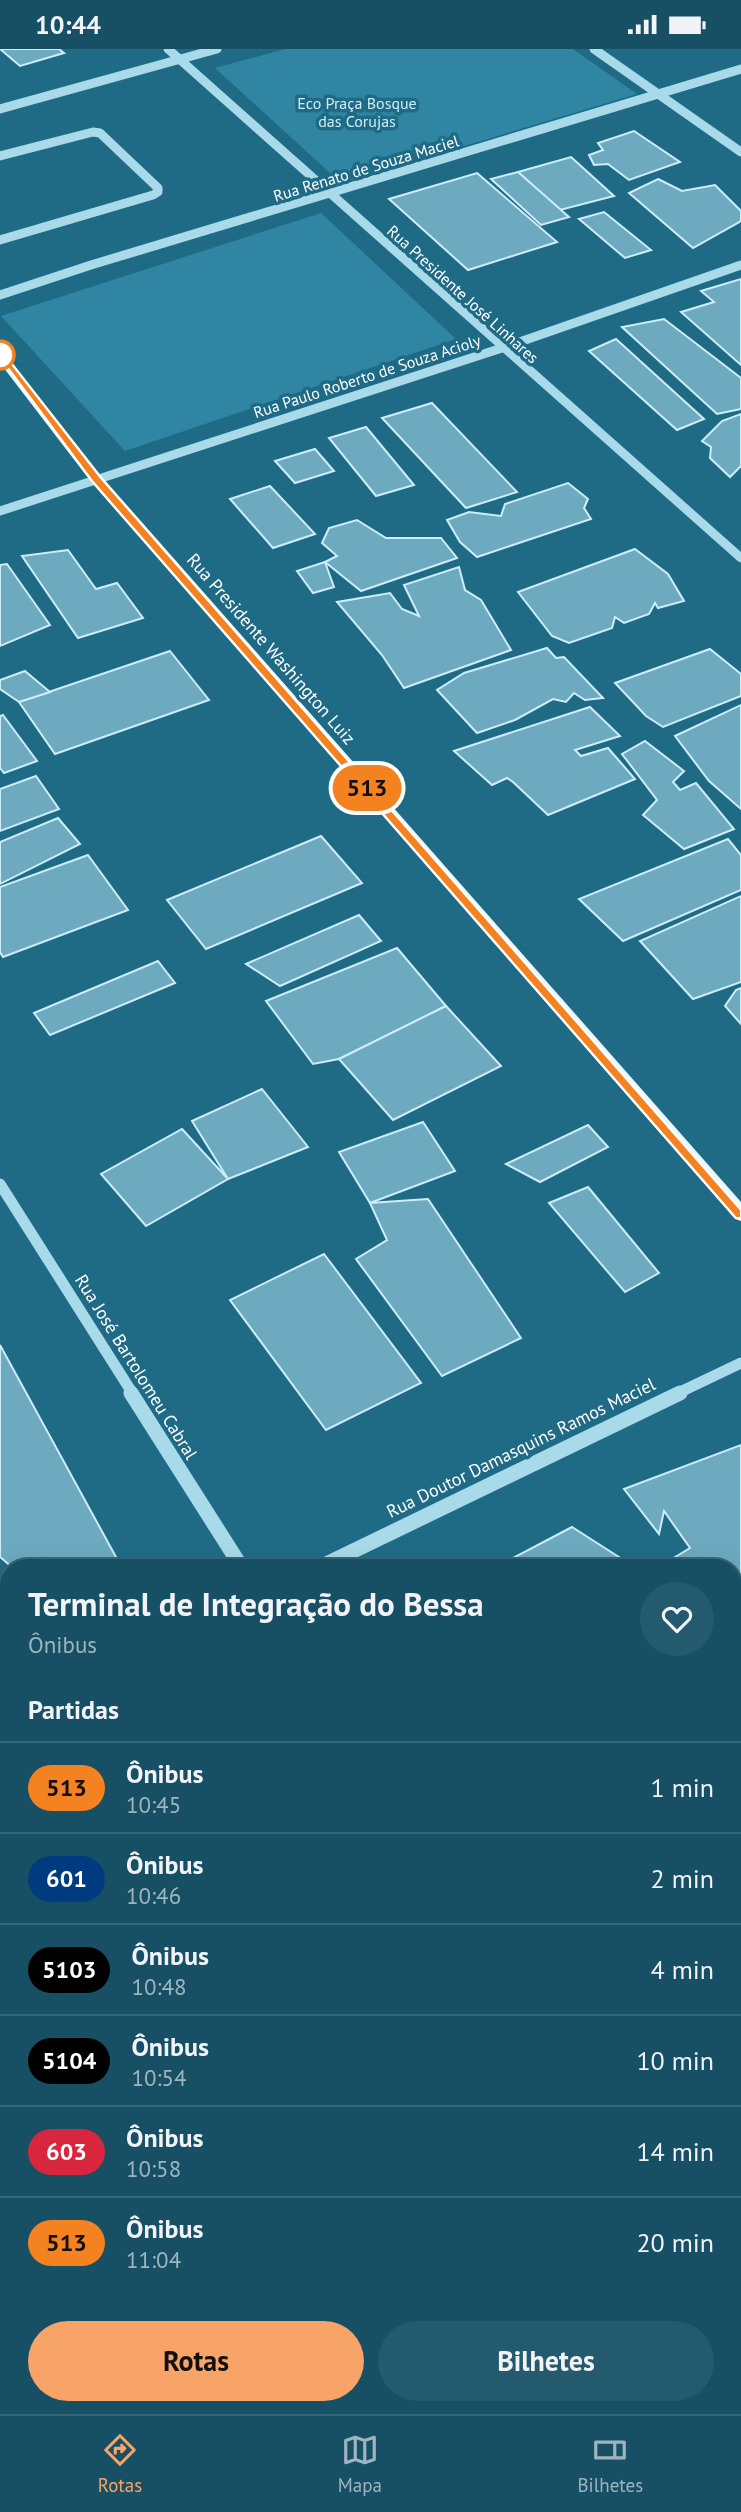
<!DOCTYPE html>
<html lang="pt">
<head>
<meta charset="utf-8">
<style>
	body { margin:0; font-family:"PT Sans",sans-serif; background:#245a6d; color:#f1f3f6; height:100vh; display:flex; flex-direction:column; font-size:26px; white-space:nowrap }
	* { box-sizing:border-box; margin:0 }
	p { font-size:23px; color:#9eb5bf }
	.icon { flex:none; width:38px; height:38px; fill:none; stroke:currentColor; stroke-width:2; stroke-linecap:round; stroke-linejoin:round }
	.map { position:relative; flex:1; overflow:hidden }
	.side { position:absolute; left:0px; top:1510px; width:742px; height:856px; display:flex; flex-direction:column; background:#175064; border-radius:28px 28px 0 0; box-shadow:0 7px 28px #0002,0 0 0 2px #366778 }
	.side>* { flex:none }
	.badge { padding:0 14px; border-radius:23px; font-size:24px; line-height:46px }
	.map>.badge { position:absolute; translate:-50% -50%; box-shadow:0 0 0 4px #fff }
	h2 { padding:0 28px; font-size:26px; line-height:63px }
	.round { display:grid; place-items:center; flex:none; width:74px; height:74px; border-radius:37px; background:#245a6d }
	.summary { display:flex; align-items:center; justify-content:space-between; height:119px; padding:0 28px }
	h1 { font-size:33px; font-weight:700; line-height:52px }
	.action { display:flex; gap:14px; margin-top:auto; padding:14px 28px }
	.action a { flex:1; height:80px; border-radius:42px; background:#f8a368; color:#111; font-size:28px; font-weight:700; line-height:80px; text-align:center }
	.action a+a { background:#245a6d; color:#f1f3f6 }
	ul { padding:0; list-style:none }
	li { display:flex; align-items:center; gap:21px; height:91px; padding:0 28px; border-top:2px solid #366778 }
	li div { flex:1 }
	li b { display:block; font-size:26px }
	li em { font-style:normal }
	li .badge { min-width:77px; font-weight:700; text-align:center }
	.status { display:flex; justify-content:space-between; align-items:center; height:49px; padding:0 35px; background:#175064; direction:ltr }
	.status svg { height:19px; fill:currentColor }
	.dock { display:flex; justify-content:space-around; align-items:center; height:98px; border-top:2px solid #366778; background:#175064; font-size:19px; color:#9eb5bf }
	.dock a { display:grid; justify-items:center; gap:4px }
	.dock .on { color:#f8a368 }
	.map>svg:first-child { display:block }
	.green { fill:#3085a2 }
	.building { fill:#6daabf; stroke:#cdedf8; stroke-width:2 }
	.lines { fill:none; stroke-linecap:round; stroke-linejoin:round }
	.minor-far2 { stroke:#a8daea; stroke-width:9 }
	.minor-far1 { stroke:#a8daea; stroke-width:11 }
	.minor { stroke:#a8daea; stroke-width:15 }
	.major { fill:#ecf8fe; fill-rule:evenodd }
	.line { fill:#f58220; stroke:#fff; stroke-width:2 }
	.stop-dot { fill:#fff; stroke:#f58220; stroke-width:3.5 }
	.labels { text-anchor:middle; stroke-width:7; stroke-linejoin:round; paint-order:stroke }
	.far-park-label { font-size:16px; fill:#cdedf8; stroke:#1f6b86 }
	.far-street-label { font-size:16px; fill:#fff; stroke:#1f6b86 }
	.street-label { font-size:18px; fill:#fff; stroke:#1f6b86 }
</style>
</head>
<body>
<div class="status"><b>10:44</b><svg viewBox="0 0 49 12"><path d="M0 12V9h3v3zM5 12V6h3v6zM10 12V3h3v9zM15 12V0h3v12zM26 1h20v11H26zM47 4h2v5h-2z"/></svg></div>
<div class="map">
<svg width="741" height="2365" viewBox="0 0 741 2365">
	<rect width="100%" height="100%" fill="#1f6b86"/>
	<g class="green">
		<path d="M 285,0 L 573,0 L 637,45 L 341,134 L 215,19 Z"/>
		<path d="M 321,164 L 456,290 L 125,402 L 1,267 Z"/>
	</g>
	<g class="building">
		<path d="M 0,0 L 59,0 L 64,4 L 20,17 Z"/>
		<path d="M 634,82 L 680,113 L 629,131 L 608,115 L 594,116 L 589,106 L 603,101 L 598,94 Z"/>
		<path d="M 571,108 L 614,147 L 560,161 L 518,123 Z"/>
		<path d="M 518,123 L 569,168 L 541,176 L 491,130 Z"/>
		<path d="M 477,124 L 557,193 L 468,221 L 389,150 Z"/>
		<path d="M 658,130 L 682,142 L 715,136 L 741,162 L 741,172 L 693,199 L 629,144 Z"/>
		<path d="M 604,163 L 651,201 L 625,209 L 579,170 Z"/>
		<path d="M 741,230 L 741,316 L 681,263 L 714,253 L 701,242 Z"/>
		<path d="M 664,270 L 741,329 L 741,360 L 717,365 L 622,278 Z"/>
		<path d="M 616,290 L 704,370 L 677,381 L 589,302 Z"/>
		<path d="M 432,354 L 517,443 L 466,459 L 382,369 Z"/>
		<path d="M 741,365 L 741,417 L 730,428 L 710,409 L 711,398 L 702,392 L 722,372 Z"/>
		<path d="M 366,378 L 414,436 L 376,447 L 329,389 Z"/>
		<path d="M 315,400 L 334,422 L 295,434 L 275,412 Z"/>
		<path d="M 568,434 L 588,450 L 584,459 L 591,470 L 477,508 L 460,493 L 447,471 L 469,463 L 501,467 L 505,455 Z"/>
		<path d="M 270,437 L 315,485 L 273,499 L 230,450 Z"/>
		<path d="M 357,471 L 386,489 L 441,489 L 457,509 L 361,542 L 325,513 L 337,507 L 322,494 L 329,479 Z"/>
		<path d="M 635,500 L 668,525 L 684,552 L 658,559 L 655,554 L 649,565 L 624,574 L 615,568 L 612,579 L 569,594 L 552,587 L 518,543 Z"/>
		<path d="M 68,501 L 96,540 L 117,534 L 143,569 L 78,589 L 22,507 Z"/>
		<path d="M 325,513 L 334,538 L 313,544 L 297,522 Z"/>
		<path d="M 7,515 L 50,576 L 0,597 L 0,516 Z"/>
		<path d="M 459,518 L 465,541 L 481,551 L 511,601 L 404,639 L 382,606 L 337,553 L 390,544 L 402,560 L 419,567 L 404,536 Z"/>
		<path d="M 547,599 L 556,609 L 564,608 L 603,649 L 585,651 L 574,644 L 566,653 L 553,650 L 515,671 L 477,684 L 437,641 L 464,624 Z"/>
		<path d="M 710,600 L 741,625 L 741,647 L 663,678 L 646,667 L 615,634 Z"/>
		<path d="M 170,602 L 209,651 L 55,705 L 19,653 Z"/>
		<path d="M 25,622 L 50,643 L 19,653 L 0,640 L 0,631 Z"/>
		<path d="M 741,656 L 741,760 L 709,732 L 675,687 Z"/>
		<path d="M 590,658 L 620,687 L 575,701 L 581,707 L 608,699 L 635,730 L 548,766 L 513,733 L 507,729 L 492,736 L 454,702 Z"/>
		<path d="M 3,666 L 37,712 L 4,724 L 0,719 L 0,667 Z"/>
		<path d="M 645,692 L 684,722 L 673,733 L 680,741 L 696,734 L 734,780 L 684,800 L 643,766 L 657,751 L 622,705 Z"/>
		<path d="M 36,727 L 59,760 L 0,782 L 0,740 Z"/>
		<path d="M 58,769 L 80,795 L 0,835 L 0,793 Z"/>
		<path d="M 321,787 L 362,834 L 206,900 L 167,851 Z"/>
		<path d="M 728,790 L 741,806 L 741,841 L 623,892 L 579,850 Z"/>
		<path d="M 88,806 L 128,861 L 3,908 L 0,903 L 0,838 Z"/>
		<path d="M 741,847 L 741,933 L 693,950 L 640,892 Z"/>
		<path d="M 359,866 L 381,892 L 280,937 L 246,915 Z"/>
		<path d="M 397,899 L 446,957 L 339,1010 L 313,1015 L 266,952 Z"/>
		<path d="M 158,912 L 175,934 L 50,986 L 34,964 Z"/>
		<path d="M 741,939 L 741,975 L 725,957 L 736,941 Z"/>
		<path d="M 446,957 L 501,1017 L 393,1071 L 339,1010 Z"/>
		<path d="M 262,1040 L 308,1098 L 228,1130 L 192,1072 Z"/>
		<path d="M 423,1073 L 455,1122 L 370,1154 L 339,1103 Z"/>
		<path d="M 588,1076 L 608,1098 L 540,1133 L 506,1115 Z"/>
		<path d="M 182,1080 L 228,1130 L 146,1177 L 101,1125 Z"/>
		<path d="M 588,1138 L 659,1224 L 625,1243 L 549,1154 Z"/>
		<path d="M 428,1150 L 521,1289 L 442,1327 L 356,1210 L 387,1191 L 370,1154 Z"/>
		<path d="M 324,1205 L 421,1334 L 326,1381 L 230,1251 Z"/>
		<path d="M 0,1296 L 122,1519 L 13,1519 L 0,1508 Z"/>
		<path d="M 741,1396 L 741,1656 L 733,1645 L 733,1621 L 738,1616 L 733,1610 L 733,1519 L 664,1519 L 662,1516 L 690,1499 L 664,1462 L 659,1485 L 624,1440 Z"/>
		<path d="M 572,1478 L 636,1519 L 494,1519 Z"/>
		<path d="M 0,1548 L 9,1565 L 9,1572 L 0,1574 Z"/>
		<path d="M 9,1744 L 9,1858 L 0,1840 L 0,1749 Z"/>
		<path d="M 9,2034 L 9,2280 L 0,2292 L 0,2039 Z"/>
		<path d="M 733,2190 L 741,2198 L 741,2329 L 733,2317 Z"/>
		<path d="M 0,2327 L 9,2357 L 12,2365 L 0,2365 Z"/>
		<path d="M 43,2357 L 64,2357 L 68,2365 L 29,2365 Z"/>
		<path d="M 112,2357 L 225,2357 L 222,2365 L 122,2365 Z"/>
		<path d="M 545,2357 L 718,2357 L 724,2365 L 551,2365 Z"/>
	</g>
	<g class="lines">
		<g class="minor-far2">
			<path d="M 168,0 L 741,509"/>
			<path d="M 594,0 L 741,103"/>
			<path d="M 0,60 L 217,0"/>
			<path d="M 0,107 L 93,83 L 100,84 L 158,139 L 158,143 L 153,146 L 0,191"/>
			<path d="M 0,246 L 91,216 L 741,20"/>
			<path d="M 0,462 L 502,299 L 741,216"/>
		</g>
		<g class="minor-far1">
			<path d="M 0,1135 L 133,1345"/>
			<path d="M 676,1345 L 741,1314"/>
		</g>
		<g class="minor">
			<path d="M 131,1344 L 242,1519"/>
			<path d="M 318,1519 L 680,1344"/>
			<path d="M 0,1683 L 9,1678"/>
		</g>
		<g class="major">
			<path d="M 0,302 L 4,303 L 102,428 L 741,1153 L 741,1172 L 735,1170 L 92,434 L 0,314 Z"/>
			<path d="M 741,1975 L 741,2002 L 733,2005 L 733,1978 Z"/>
			<path d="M 377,2357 L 404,2357 L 401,2365 L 374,2365 Z"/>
		</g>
	</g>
	<path class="line" d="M 0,303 L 3,304 L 101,429 L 741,1161 L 741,1169 L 736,1169 L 93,433 L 0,308 Z"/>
	<circle class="stop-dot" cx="0" cy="306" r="14"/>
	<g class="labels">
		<g class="far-park-label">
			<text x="357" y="60">Eco Praça Bosque<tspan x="357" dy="18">das Corujas</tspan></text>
		</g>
		<g class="far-street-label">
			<text transform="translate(366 119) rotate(-17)" y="6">Rua Renato de Souza Maciel</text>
			<text transform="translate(463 245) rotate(42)" y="6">Rua Presidente José Linhares</text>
			<text transform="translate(367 327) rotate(-18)" y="6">Rua Paulo Roberto de Souza Acioly</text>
		</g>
		<g class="street-label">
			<text transform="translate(271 600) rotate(49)" y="6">Rua Presidente Washington Luiz</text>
			<text transform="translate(136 1318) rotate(58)" y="6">Rua José Bartolomeu Cabral</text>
			<text transform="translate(521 1399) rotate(-26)" y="6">Rua Doutor Damasquins Ramos Maciel</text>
		</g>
	</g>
</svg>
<b class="badge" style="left:367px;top:739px;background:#f58220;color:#111">513</b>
<section class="side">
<div class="summary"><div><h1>Terminal de Integração do Bessa</h1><p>Ônibus</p></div><a class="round"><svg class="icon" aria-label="heart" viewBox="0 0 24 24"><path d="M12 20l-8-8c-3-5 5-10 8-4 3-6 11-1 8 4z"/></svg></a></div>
<h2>Partidas</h2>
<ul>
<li><span class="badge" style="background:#f58220;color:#111">513</span><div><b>Ônibus</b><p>10:45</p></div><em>1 min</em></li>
<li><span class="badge" style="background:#003b80;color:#fff">601</span><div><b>Ônibus</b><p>10:46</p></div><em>2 min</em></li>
<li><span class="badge" style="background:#000;color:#fff">5103</span><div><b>Ônibus</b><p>10:48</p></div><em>4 min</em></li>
<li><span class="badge" style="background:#000;color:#fff">5104</span><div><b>Ônibus</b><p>10:54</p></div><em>10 min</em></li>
<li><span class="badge" style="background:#d7263d;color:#fff">603</span><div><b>Ônibus</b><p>10:58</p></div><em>14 min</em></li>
<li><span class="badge" style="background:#f58220;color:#111">513</span><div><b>Ônibus</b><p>11:04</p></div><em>20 min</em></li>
</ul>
<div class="action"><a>Rotas</a><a>Bilhetes</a></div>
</section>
</div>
<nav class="dock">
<a class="on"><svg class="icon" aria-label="directions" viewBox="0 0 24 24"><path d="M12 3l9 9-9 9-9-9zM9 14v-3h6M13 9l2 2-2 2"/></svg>Rotas</a>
<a><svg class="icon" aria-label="map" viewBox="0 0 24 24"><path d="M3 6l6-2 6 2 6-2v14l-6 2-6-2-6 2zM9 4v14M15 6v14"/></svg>Mapa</a>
<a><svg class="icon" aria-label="tickets" viewBox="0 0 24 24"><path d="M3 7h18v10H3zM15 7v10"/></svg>Bilhetes</a>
</nav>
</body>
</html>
